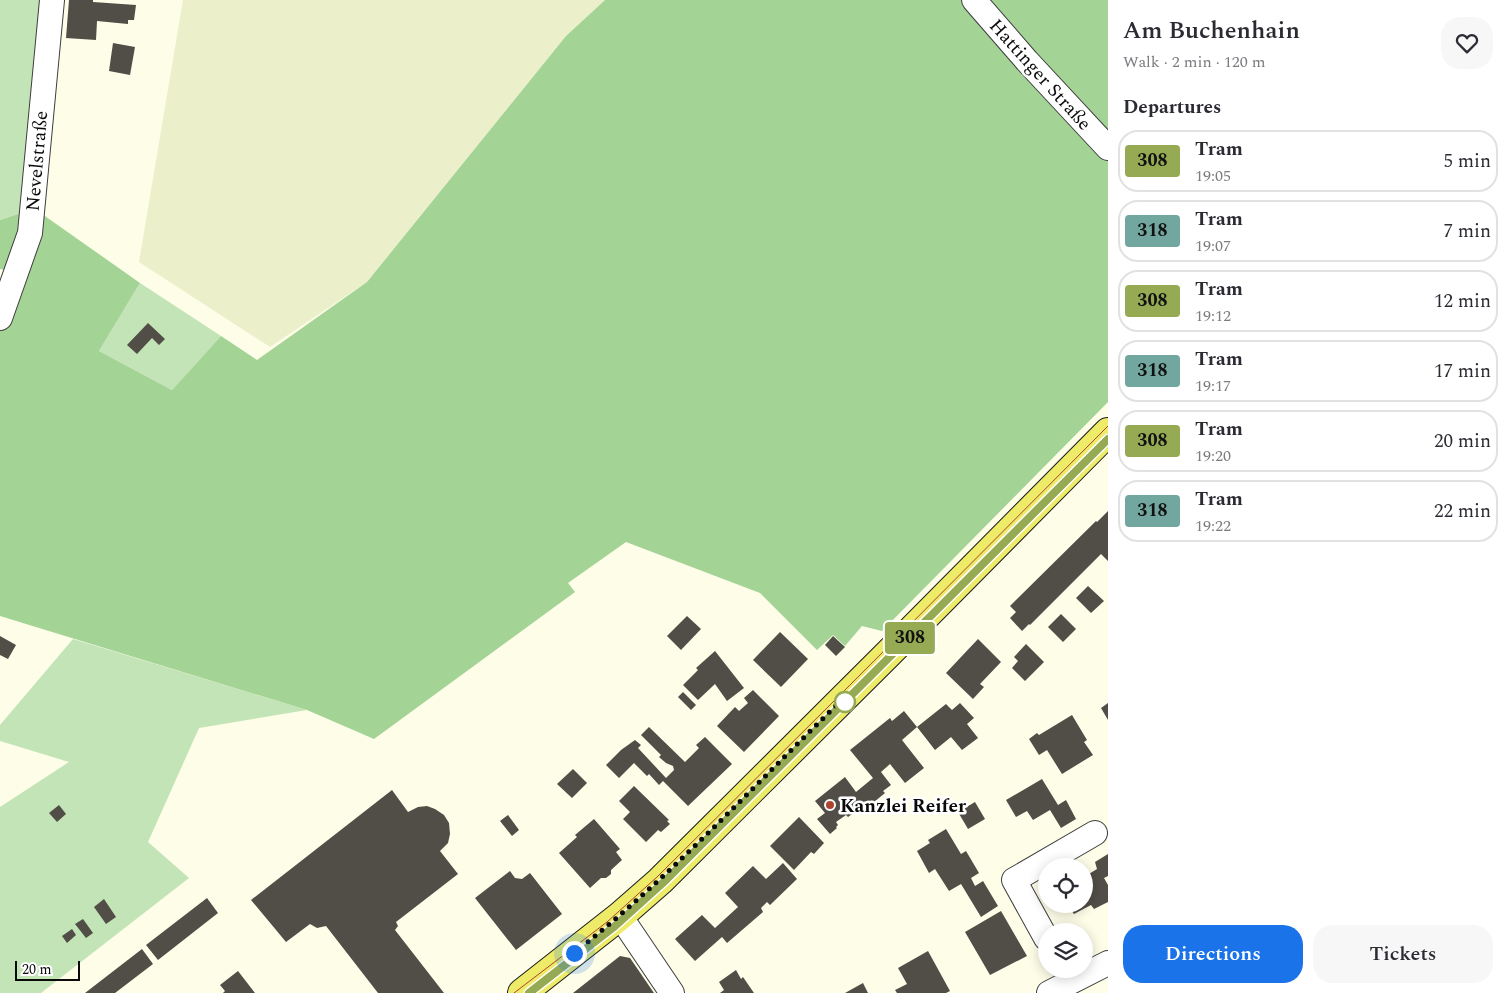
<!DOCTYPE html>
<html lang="en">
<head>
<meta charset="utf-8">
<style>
	body { margin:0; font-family:Spectral,serif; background:#f7f7f7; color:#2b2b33; height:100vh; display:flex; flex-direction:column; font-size:19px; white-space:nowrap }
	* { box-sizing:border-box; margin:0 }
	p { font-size:16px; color:#7c7c81 }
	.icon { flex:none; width:28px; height:28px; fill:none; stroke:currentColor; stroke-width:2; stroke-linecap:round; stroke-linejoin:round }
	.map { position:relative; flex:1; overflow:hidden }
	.panel { display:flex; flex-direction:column; background:#fff; width:400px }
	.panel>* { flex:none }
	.badge { padding:0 10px; border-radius:4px; font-size:18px; line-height:32px }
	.controls { position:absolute; left:1038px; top:858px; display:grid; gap:10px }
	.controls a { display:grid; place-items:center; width:55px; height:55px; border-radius:50%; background:#fff; box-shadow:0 2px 12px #0003; font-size:25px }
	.scale { position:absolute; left:15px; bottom:12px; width:65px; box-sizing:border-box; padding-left:5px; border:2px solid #0a0a0a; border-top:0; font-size:14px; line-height:18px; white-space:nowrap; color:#0a0a0a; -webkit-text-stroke:4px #fff; paint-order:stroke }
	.you { position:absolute; width:25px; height:25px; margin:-12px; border:4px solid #fff; border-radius:50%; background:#1a73e8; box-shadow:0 0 0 8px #1a73e833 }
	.map>.badge { position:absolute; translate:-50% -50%; box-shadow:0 0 0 2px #fff }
	h2 { padding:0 15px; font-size:19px; line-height:45px }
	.round { display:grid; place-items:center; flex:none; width:52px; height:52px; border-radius:20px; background:#f7f7f7 }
	.summary { display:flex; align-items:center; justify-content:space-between; height:85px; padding:0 15px }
	h1 { font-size:24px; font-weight:600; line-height:38px }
	.action { display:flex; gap:10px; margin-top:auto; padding:10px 15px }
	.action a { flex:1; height:58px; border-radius:20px; background:#1a73e8; color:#fff; font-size:20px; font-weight:600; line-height:58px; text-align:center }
	.action a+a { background:#f7f7f7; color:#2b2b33 }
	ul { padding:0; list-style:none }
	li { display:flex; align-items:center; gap:15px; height:62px; margin:0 10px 8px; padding:0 5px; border:2px solid #e1e1e2; border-radius:20px }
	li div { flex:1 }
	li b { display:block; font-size:19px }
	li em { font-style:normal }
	li .badge { min-width:55px; font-weight:700; text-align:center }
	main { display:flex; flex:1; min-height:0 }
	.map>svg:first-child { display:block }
	.farmland { fill:#ebf0cb }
	.green { fill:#c3e4b6 }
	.forest { fill:#a4d396 }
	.building { fill:#514d47 }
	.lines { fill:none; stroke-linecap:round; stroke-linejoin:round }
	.minor-casing { stroke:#3d3d3d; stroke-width:26 }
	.major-casing { stroke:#1b1b1b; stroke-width:30 }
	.minor { stroke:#fff; stroke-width:24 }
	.major { stroke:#edeb68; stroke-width:28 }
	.tram { stroke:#ad452e; stroke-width:1 }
	.line-casing { stroke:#fff; stroke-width:11 }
	.line { stroke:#95aa53; stroke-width:8 }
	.walk { stroke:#0a0a0a; stroke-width:5; stroke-dasharray:0 9 }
	.stop-dot { fill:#fff; stroke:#95aa53; stroke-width:2.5 }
	.poi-dot { fill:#ad452e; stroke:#fff; stroke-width:2 }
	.labels { text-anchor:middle; stroke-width:5; stroke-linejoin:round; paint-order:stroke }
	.street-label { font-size:19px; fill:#0a0a0a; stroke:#fff }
	.poi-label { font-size:19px; font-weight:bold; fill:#0a0a0a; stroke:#fff; text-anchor:start }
</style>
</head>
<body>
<main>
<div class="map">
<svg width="1108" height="993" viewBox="0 0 1108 993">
	<rect width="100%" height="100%" fill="#fdfde8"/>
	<path class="farmland" d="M 183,0 L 605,0 L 566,36 L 367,282 L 270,347 L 139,262 Z"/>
	<g class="green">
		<path d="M 0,0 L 47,0 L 24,212 L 0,220 Z"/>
		<path d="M 140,283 L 221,336 L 172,390 L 99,351 Z"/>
		<path d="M 73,639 L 307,710 L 199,728 L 148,842 L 189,878 L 41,993 L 0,993 L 0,807 L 69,762 L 0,741 L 0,725 Z"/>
	</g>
	<path class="forest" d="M 605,0 L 1108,0 L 1108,402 L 882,631 L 862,626 L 845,646 L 833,635 L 817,650 L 760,593 L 626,542 L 568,583 L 575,592 L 374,739 L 307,710 L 0,616 L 0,310 L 11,271 L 0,269 L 0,220 L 24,212 L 42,214 L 140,283 L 99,351 L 172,390 L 221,336 L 257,360 L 367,282 L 566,36 Z"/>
	<g class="building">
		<path d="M 69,0 L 93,0 L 93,2 L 136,5 L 134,20 L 128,20 L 128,24 L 97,21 L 96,40 L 66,38 Z"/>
		<path d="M 113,43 L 135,47 L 130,75 L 109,71 Z"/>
		<path d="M 148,323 L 165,339 L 159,345 L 152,338 L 137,354 L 127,345 Z"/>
		<path d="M 1108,511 L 1108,561 L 1101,554 L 1030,625 L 1029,624 L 1022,631 L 1010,618 L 1016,612 L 1010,606 L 1096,521 L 1097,522 Z"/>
		<path d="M 1088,586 L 1104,601 L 1091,613 L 1076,598 Z"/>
		<path d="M 1061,614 L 1076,629 L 1063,642 L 1048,627 Z"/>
		<path d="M 687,616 L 701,629 L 681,650 L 667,636 Z"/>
		<path d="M 780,632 L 808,659 L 781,687 L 753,660 Z"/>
		<path d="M 0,636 L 16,645 L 8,659 L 0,655 Z"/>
		<path d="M 833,636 L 845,647 L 836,656 L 825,645 Z"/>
		<path d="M 978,639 L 1001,662 L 980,684 L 984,687 L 973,699 L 946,673 Z"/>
		<path d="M 1026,644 L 1044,662 L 1025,681 L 1012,668 L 1018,661 L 1014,657 Z"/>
		<path d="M 715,651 L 744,688 L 727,701 L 715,684 L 698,700 L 683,685 L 698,670 L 696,668 Z"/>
		<path d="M 753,690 L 779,716 L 744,752 L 717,726 L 735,707 L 739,711 L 748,703 L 744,698 Z"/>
		<path d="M 683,692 L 696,705 L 691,710 L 678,697 Z"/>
		<path d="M 960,703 L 974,718 L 967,724 L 978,738 L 962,750 L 951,737 L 935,750 L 917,727 L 946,704 L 952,710 Z"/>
		<path d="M 1108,703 L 1108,720 L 1101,708 Z"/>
		<path d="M 904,711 L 917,727 L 902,740 L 924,768 L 905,783 L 890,764 L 881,772 L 891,785 L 883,791 L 885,793 L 868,807 L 866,804 L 848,817 L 846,815 L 836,822 L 838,825 L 836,827 L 837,828 L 830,834 L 817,819 L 825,813 L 815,801 L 845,777 L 856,792 L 873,778 L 850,750 L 890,718 L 892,721 Z"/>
		<path d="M 1072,715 L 1087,740 L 1084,742 L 1093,755 L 1062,774 L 1047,750 L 1039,755 L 1029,739 L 1037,733 L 1039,735 Z"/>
		<path d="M 649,727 L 685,762 L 699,748 L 696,745 L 705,737 L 732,764 L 688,806 L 663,781 L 659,785 L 649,774 L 647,776 L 634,763 L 619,778 L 606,765 L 621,750 L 635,740 L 641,745 L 638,748 L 666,778 L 674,770 L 673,766 L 666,763 L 659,757 L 661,755 L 641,735 Z"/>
		<path d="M 573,769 L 587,783 L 572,798 L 557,784 Z"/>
		<path d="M 1042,779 L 1058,805 L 1066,800 L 1076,819 L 1061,828 L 1050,810 L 1033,820 L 1027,811 L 1016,817 L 1006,800 Z"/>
		<path d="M 634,786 L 669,820 L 667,821 L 670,824 L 661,832 L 658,830 L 646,842 L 623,819 L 630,812 L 619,801 Z"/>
		<path d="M 392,790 L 408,812 L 418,807 L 427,806 L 435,809 L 444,815 L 449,823 L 450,834 L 448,843 L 440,851 L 458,874 L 396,922 L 398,926 L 395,930 L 444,993 L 378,993 L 326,926 L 317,928 L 310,924 L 286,942 L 251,900 Z"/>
		<path d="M 975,802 L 985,819 L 968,829 L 958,812 Z"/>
		<path d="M 59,805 L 66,814 L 57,822 L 49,813 Z"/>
		<path d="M 508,815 L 519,830 L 512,836 L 500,821 Z"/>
		<path d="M 799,817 L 824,843 L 814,854 L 811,852 L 794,870 L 770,846 Z"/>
		<path d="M 594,819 L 620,849 L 616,852 L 622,860 L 611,870 L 611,874 L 606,878 L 601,878 L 590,888 L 559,853 L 577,837 L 575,835 Z"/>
		<path d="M 946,829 L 961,854 L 966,851 L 979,873 L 971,878 L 975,886 L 983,881 L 998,906 L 981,917 L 961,884 L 949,891 L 935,869 L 929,873 L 917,851 L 930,843 L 928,840 Z"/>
		<path d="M 1108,854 L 1108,876 L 1104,878 L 1108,885 L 1108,902 L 1094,909 L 1091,905 L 1074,914 L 1067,904 L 1084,904 L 1084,877 L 1097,869 L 1095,862 Z"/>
		<path d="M 783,863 L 797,879 L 770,905 L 767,902 L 761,908 L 763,912 L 727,943 L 722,937 L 695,961 L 675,939 L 702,915 L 715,928 L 738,907 L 725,893 L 753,866 L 766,879 Z"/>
		<path d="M 510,871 L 515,878 L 522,879 L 530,873 L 562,914 L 516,950 L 475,898 Z"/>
		<path d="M 207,898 L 218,913 L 158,960 L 146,945 Z"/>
		<path d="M 104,899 L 116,917 L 106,924 L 94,907 Z"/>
		<path d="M 1001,911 L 1027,956 L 990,975 L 965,932 Z"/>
		<path d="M 83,919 L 93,933 L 86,938 L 75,924 Z"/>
		<path d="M 72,929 L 76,935 L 67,943 L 62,936 Z"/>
		<path d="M 142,949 L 153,964 L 115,993 L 85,993 Z"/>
		<path d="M 928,951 L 950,991 L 946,993 L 897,993 L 895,990 L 907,984 L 898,968 Z"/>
		<path d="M 620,956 L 630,958 L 654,993 L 573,993 Z"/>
		<path d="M 736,970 L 741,979 L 743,977 L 754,993 L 720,993 L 724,990 L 719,982 Z"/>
		<path d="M 238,971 L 255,993 L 223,993 L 225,991 L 220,985 Z"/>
		<path d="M 863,983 L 868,993 L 845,993 Z"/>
	</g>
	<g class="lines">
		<g class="minor-casing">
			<g id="minor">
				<path d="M 974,0 L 1027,61 L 1108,148"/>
				<path d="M 0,318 L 30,233 L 52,0"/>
				<path d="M 620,916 L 672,993"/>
				<path d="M 1046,938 L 1014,880 L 1095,833"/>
				<path d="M 1049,993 L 1108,963"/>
			</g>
		</g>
		<g class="major-casing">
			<path id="major" d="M 522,993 L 620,916 L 660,881 L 889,653 L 1108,432"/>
		</g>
		<use href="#minor" class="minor"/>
		<use href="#major" class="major"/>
		<g class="tram">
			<path d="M 514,993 L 607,922 L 657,877 L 839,696 L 1108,426"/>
			<path d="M 529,993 L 615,926 L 666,880 L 1108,438"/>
		</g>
	</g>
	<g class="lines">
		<g class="line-casing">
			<path id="line" d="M 529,993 L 615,926 L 666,880 L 1108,439"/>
		</g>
		<use href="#line" class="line"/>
		<path class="walk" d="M 574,953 C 672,876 756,783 846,696 L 845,702"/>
	</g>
	<circle class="stop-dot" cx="845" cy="702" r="10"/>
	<circle class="poi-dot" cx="830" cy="805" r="5"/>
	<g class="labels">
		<g class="street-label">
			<text transform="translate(1041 74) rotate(48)" y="7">Hattinger Straße</text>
			<text transform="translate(36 161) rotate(-85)" y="7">Nevelstraße</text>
		</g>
		<g class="poi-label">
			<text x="840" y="812">Kanzlei Reifer</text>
		</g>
	</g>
</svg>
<div class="controls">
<a><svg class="icon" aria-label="locate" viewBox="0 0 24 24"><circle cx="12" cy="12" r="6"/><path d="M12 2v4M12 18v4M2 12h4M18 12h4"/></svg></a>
<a><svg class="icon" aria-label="layers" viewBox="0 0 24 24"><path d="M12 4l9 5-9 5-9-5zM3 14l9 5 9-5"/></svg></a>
</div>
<div class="scale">20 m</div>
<div class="you" style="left:574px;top:953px"></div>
<b class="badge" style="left:910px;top:638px;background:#95aa53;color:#111">308</b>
</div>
<section class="panel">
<div class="summary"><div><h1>Am Buchenhain</h1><p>Walk · 2 min · 120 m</p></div><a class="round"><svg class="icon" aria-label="heart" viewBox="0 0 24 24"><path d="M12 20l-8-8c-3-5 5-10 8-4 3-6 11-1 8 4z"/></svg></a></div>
<h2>Departures</h2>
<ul>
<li><span class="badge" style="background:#95aa53;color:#111">308</span><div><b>Tram</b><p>19:05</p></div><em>5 min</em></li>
<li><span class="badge" style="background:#72a7a0;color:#111">318</span><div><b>Tram</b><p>19:07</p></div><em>7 min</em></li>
<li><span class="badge" style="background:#95aa53;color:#111">308</span><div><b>Tram</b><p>19:12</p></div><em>12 min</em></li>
<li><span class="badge" style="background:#72a7a0;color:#111">318</span><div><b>Tram</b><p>19:17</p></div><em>17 min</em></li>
<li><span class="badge" style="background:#95aa53;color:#111">308</span><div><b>Tram</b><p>19:20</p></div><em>20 min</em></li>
<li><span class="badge" style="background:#72a7a0;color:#111">318</span><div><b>Tram</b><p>19:22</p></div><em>22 min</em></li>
</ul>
<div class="action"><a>Directions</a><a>Tickets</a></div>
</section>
</main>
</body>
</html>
